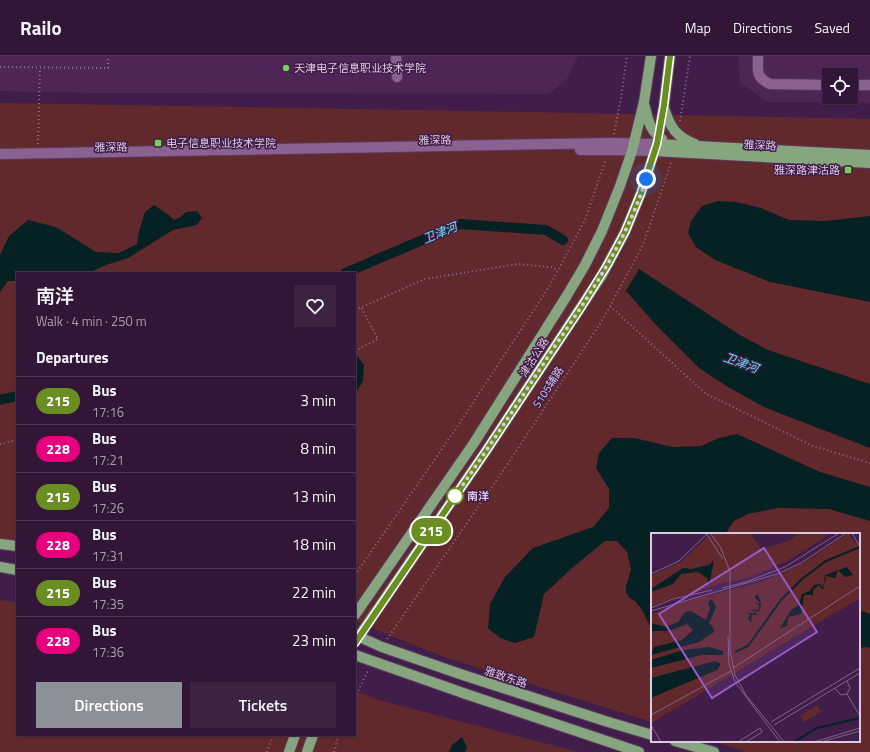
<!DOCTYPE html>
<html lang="en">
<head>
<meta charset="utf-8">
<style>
	body { margin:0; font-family:"Titillium Web","Noto Sans SC",sans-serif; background:#3d2342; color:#f1f3f6; height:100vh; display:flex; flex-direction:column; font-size:15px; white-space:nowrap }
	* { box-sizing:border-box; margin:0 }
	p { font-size:13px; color:#a89fad }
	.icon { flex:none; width:22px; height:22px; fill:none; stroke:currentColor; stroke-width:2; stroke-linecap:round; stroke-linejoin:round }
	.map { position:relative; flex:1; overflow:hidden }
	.drawer { position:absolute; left:16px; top:216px; width:340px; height:464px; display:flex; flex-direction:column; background:#311637; border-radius:0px; box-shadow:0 1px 3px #0004,0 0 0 1px #4c3552 }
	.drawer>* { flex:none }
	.badge { padding:0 8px; border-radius:13px; font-size:14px; line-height:26px }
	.controls { position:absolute; left:822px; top:12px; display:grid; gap:8px }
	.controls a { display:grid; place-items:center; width:36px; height:36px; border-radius:0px; background:#311637; box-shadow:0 1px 3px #0004,0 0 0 1px #4c3552; font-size:20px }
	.you { position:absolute; width:20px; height:20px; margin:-10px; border:3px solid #fff; border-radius:50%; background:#1a73e8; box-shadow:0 0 0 6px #1a73e833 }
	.map>.badge { position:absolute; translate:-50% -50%; box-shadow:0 0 0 2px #fff }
	h2 { padding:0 20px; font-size:15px; line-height:36px }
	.round { display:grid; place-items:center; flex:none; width:42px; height:42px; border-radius:0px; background:#3d2342 }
	.head { display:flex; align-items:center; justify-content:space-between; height:68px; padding:0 20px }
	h1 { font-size:19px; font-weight:600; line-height:30px }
	.primary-button { display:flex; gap:8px; margin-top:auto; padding:8px 20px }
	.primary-button a { flex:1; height:46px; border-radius:0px; background:#8c9099; color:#fff; font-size:16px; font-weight:600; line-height:46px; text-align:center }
	.primary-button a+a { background:#3d2342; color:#f1f3f6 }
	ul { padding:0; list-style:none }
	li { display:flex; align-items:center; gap:12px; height:48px; padding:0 20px; border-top:1px solid #4c3552 }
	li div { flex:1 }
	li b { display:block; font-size:15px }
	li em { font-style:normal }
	li .badge { min-width:44px; font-weight:700; text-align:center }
	header { display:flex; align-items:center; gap:24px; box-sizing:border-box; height:56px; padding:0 20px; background:#311637; border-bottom:1px solid #4c3552 }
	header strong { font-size:19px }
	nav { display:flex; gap:22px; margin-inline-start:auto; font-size:14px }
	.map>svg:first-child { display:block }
	.built { fill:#4d2556; fill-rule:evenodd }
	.green { fill:#62292c }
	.water { fill:#052123 }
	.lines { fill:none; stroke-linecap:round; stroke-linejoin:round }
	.canal { stroke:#052123; stroke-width:10 }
	.minor-casing { stroke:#5a3c61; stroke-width:12 }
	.major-casing { stroke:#5a3c61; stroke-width:12 }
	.path { stroke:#896d90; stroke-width:2; stroke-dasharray:1 3; stroke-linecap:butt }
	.minor { stroke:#896292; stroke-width:10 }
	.major { stroke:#87a67f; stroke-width:10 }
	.line-casing { stroke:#fff; stroke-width:9 }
	.line { stroke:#6b8e23; stroke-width:6 }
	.walk { stroke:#dec9e3; stroke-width:4; stroke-dasharray:0 7.2 }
	.poi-dot { fill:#74d25b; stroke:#411e49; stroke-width:1.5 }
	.stop-dot { fill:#fff; stroke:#6b8e23; stroke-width:2 }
	.labels { text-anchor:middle; stroke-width:3; stroke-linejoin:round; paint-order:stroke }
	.poi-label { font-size:11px; fill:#dec9e3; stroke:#411e49; text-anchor:start }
	.street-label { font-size:11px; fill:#dec9e3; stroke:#411e49 }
	.stop-label { font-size:11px; font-weight:bold; fill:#dec9e3; stroke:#411e49; text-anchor:start }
	.water-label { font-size:12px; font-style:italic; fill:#62e5eb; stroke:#411e49 }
	.inset-river { fill:none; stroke:#052123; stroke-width:2 }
	.inset-road { fill:none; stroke:#806287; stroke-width:1 }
	.view { fill:#995bca; fill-opacity:0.15; stroke:#995bca; stroke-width:2 }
	.inset-edge { fill:none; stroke:#dec9e3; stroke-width:2 }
</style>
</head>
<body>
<header>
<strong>Railo</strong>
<nav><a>Map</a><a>Directions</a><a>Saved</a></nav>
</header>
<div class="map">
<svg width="870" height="696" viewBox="0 0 870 696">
	<rect width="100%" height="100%" fill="#411e49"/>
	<g class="built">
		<path d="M 0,0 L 578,0 L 567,23 L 549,38 L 85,37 L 0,35 Z"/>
		<path d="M 738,0 L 870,0 L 870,47 L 768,46 L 740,27 ZM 829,19 L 851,19 L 851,41 L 829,41 Z"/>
	</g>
	<g class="green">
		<path d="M 0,47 L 528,56 L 870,63 L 870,696 L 747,696 L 712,685 L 859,685 L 859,478 L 652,478 L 652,666 L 444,601 L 355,565 L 355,217 L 17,217 L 17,487 L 0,484 Z"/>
		<path d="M 0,544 L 17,546 L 17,679 L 355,679 L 355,635 L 378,644 L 579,696 L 0,696 Z"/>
	</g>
	<g class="water">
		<path d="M 718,145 L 736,146 L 761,152 L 789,164 L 825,165 L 870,160 L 870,246 L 770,226 L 715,204 L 696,191 L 688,177 L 691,165 L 702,150 Z"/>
		<path d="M 154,149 L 169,159 L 174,164 L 179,162 L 186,156 L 197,155 L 202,162 L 197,169 L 173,174 L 128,202 L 106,209 L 88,217 L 17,217 L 17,225 L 8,225 L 0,236 L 0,199 L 9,180 L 28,164 L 56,171 L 96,196 L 119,197 L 137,188 L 139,175 L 145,156 Z"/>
		<path d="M 639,213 L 740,279 L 768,294 L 870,328 L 870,392 L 766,352 L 728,331 L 699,312 L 658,271 L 626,235 Z"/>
		<path d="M 355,297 L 364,309 L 363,325 L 357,335 L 355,335 Z"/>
		<path d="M 737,378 L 820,416 L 870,431 L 870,465 L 829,453 L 778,452 L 748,458 L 734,465 L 728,474 L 726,478 L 652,478 L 652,574 L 642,554 L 636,546 L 629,541 L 626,536 L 626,530 L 631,514 L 627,496 L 617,485 L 605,485 L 572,512 L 544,538 L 534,581 L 515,587 L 500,582 L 488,572 L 490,548 L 505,521 L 533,492 L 593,471 L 609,452 L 609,433 L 596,412 L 599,397 L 612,382 L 634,382 L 673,391 L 701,390 L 719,382 Z"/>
		<path d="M 859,554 L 870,558 L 870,592 L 867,591 L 859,592 Z"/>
		<path d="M 462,681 L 467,691 L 465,696 L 449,696 L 452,689 Z"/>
	</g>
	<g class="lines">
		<g class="canal">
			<path d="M 345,217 L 460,168 L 546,174 L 563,184"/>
			<path d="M 0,344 L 17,340"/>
		</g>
		<g class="minor-casing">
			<g id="minor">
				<path d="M 396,0 L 397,21"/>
				<path d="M 758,0 C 758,14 755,21 770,28 L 829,29"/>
				<path d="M 851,29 L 870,29"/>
				<path d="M 580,94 L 610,94 L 654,95"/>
				<path d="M 0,98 L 612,87 L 657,88"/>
			</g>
		</g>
		<g class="major-casing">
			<g id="major">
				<path d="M 645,51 C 648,64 650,75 662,83"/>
				<path d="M 664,52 C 670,71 676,81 695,88"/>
				<path d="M 657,88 L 870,99"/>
				<path d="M 654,95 L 870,107"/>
				<path d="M 0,488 L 17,490"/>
				<path d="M 0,511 L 17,514"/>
				<path d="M 355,559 L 474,387 L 566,241 L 585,209 L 602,175 L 620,130 L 632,95 L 644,46 L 651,0"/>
				<path d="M 355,579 L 382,591 L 463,619 L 605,665 L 652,679"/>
				<path d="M 355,586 L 486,395 L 602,219 L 625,176 L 641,137 L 657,88 L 664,49 L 670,0"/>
				<path d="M 355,599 L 466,638 L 639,696"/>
				<path d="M 675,685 L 714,696"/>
				<path d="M 289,696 L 295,679"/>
				<path d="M 307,696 L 313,679"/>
			</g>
		</g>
		<g class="path">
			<path d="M 0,11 L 108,12 L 108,0"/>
			<path d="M 680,65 L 690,0"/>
			<path d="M 614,78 L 621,42 L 627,0"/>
			<path d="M 38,88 L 40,12"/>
			<path d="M 610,250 L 706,338 L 813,390 L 870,407"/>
			<path d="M 355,254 L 425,223 L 518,208 L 551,211 L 558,214"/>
			<path d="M 355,300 L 357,294 L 378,283 L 361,251"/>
			<path d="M 0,388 L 17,384"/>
			<path d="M 355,519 L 455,374 L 549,231 L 585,164 L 606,103"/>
			<path d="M 387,583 L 507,409 L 603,263 L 643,189 L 672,104"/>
			<path d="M 355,642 L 368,614"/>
			<path d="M 267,696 L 273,679"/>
			<path d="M 334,696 L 339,679"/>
		</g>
		<use href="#minor" class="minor"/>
		<use href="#major" class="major"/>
	</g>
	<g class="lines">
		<g class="line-casing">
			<path id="line" d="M 355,587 L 486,395 L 582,250 L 608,208 L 625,176 L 641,137 L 657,88 L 664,49 L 670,0"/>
		</g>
		<use href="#line" class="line"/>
		<path class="walk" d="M 455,440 C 488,393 520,344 551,296 C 588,241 626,187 646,123"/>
	</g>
	<g class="poi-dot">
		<circle cx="286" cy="12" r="4"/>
		<rect x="154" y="83" width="8" height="8" rx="2"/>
		<rect x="844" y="110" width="8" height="8" rx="2"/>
	</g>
	<circle class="stop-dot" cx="455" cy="440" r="8"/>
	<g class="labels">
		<g class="poi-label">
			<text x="294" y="16">天津电子信息职业技术学院</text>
			<text x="166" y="91">电子信息职业技术学院</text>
			<text x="840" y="118" text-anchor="end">雅深路津沽路</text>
		</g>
		<g class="street-label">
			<text transform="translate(435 84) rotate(-1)" y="4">雅深路</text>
			<text transform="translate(760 89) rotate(3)" y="4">雅深路</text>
			<text transform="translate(111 91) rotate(-1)" y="4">雅深路</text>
			<text transform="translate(534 301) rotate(-57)" y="4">津沽公路</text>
			<text transform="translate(548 331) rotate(-57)" y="4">S105辅路</text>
			<text transform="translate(506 621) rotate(18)" y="4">雅致东路</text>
		</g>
		<g class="stop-label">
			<text x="467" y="444">南洋</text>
		</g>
		<g class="water-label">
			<text transform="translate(440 177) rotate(-22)" y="4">卫津河</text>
			<text transform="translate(741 307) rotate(20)" y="4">卫津河</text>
		</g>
	</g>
	<g transform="translate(651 477)">
		<rect width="209" height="209" fill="#411e49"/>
		<path d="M 61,0 L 99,0 L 110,16 L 138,8 L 148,0 L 181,0 L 136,28 L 97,45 L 71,50 L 0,73 L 0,43 L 30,29 ZM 197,0 L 203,9 L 209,8 L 209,65 L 0,190 L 0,81 L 21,72 L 113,48 L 152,30 ZM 166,172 L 170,179 L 153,189 L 149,183 Z" fill="#62292c"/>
		<path d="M 63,27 L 58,52 L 56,45 L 47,39 L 30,41 L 22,51 L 0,59 L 0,56 L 32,35 L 40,36 L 58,32 ZM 196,34 L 202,42 L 194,44 L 187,37 L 184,45 L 175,43 L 172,57 L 168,52 L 162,57 L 162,62 L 153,62 L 150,81 L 137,84 L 136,93 L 129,95 L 140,77 L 148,72 L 151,61 L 159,58 L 163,52 L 169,51 L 172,54 L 174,42 ZM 107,61 L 110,71 L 109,77 L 107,79 L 101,76 L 106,81 L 105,82 L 101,82 L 100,90 L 97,85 L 100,82 L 96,80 L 104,81 L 100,76 L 108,77 L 108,72 L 103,69 L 110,71 L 103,64 ZM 61,66 L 65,74 L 58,90 L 62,94 L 63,99 L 48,109 L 0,122 L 3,114 L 31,107 L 42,97 L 36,91 L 18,98 L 0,98 L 0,90 L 15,94 L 27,89 L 34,79 L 40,78 L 55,87 L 59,75 L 57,69 ZM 58,114 L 72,118 L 72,122 L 51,122 L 0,135 L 0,127 L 32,117 ZM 64,128 L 70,131 L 66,137 L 0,165 L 0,145 Z" fill="#052123"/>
		<path class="inset-river" d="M 84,119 L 97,113 L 130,67 L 151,46 L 175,28 L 209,14M 143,209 L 166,195 L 209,185"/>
		<path class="inset-road" d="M 55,0 L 72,26M 59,0 L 70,15 L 79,39 L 79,118 L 84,142 L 95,162 L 133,209M 201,0 L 209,14M 0,41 L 28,28 L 57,0M 71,55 L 95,49 L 134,34 L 188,0M 0,75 L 22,66 L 61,57M 0,78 L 126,41 L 150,30 L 195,0M 77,103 L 78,131 L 84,149 L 129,209M 82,135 L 209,53M 183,155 L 190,162 L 196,161M 196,161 L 209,183M 196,161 L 199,155 L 196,148M 0,182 L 80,138M 120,189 L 209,135M 0,192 L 10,209M 123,192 L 209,140M 87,209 L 109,195 L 111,199 L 95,209M 163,209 L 209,195M 170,209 L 209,198"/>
		<path class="view" d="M 113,15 L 166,99 L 61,165 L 8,81 Z"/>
		<rect width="209" height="209" class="inset-edge"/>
	</g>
</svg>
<div class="controls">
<a><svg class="icon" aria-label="locate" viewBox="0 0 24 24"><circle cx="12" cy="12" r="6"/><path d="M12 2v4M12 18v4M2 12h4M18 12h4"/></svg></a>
</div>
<div class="you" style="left:646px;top:123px"></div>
<b class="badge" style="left:431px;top:475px;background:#6b8e23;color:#fff">215</b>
<section class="drawer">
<div class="head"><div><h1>南洋</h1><p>Walk · 4 min · 250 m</p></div><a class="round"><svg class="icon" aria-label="heart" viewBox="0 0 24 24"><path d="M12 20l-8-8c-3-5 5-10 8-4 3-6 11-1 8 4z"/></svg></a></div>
<h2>Departures</h2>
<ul>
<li><span class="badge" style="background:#6b8e23;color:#fff">215</span><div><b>Bus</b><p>17:16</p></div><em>3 min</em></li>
<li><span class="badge" style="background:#e6007e;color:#fff">228</span><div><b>Bus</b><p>17:21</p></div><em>8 min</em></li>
<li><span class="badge" style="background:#6b8e23;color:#fff">215</span><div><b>Bus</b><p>17:26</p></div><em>13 min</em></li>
<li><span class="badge" style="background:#e6007e;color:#fff">228</span><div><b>Bus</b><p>17:31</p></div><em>18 min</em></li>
<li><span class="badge" style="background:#6b8e23;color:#fff">215</span><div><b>Bus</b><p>17:35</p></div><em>22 min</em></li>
<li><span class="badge" style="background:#e6007e;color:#fff">228</span><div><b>Bus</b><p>17:36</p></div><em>23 min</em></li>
</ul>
<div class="primary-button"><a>Directions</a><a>Tickets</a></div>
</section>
</div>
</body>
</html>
